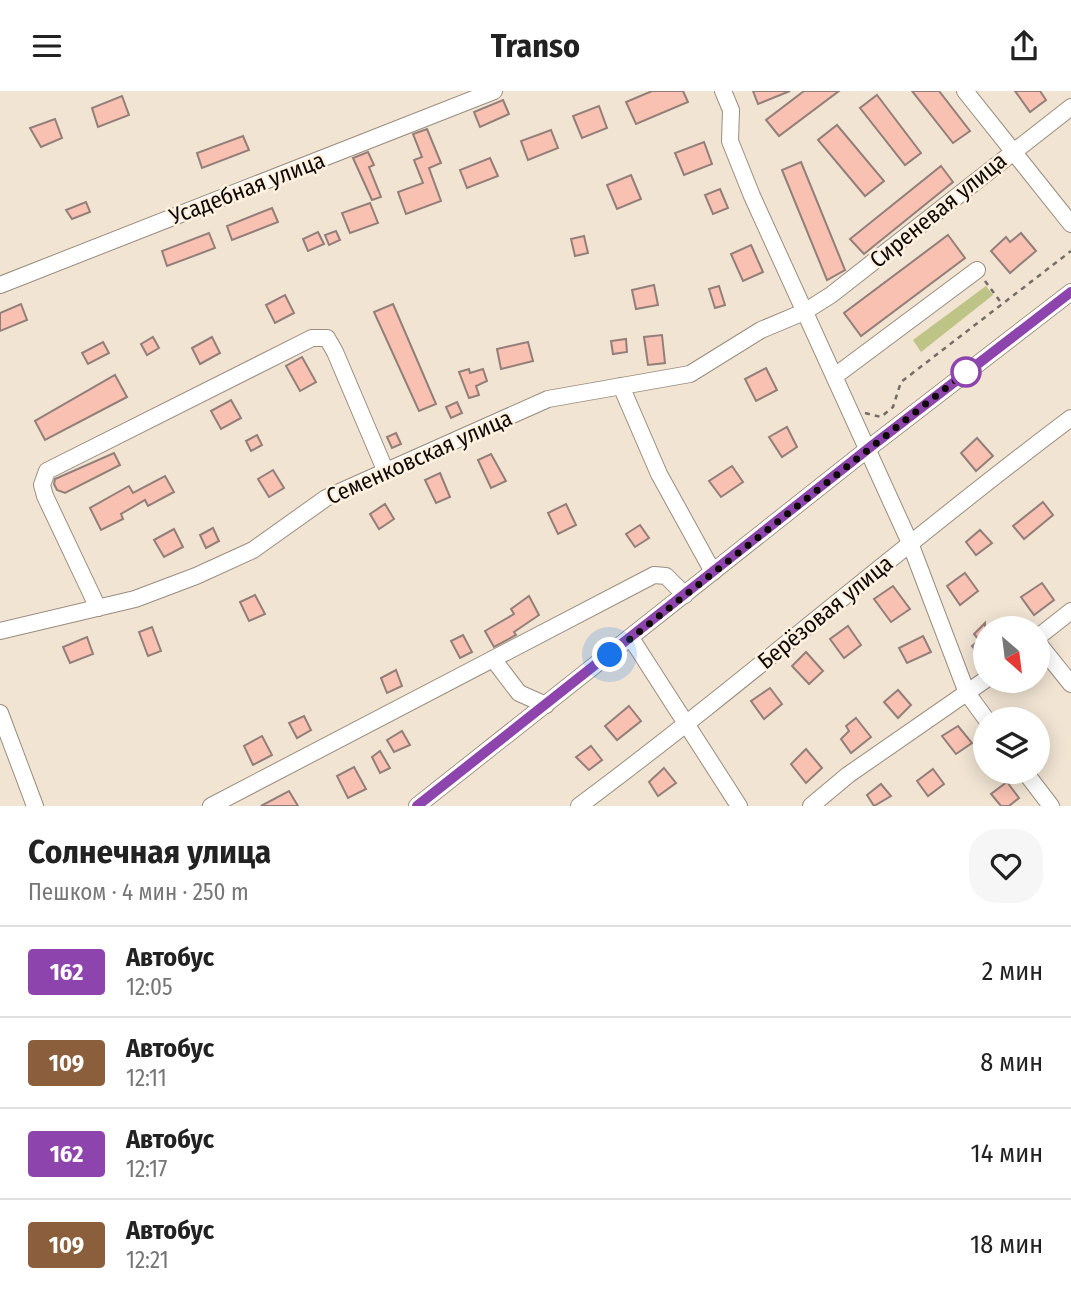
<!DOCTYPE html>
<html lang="ru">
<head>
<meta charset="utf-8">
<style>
	body { margin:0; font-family:"Fira Sans Condensed",sans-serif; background:#f6f6f6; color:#222; height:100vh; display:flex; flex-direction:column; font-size:26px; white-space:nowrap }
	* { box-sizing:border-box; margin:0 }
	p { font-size:23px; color:#767676 }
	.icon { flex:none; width:38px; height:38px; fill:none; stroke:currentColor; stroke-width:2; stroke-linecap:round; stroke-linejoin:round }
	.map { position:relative; height:715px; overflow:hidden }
	.details { display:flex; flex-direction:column; background:#fff; flex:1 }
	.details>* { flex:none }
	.badge { padding:0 14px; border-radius:5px; font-size:24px; line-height:46px }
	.needle { width:46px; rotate:152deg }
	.controls { position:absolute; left:973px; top:525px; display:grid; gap:14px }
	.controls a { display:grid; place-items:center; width:77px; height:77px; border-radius:50%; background:#fff; box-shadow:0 4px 18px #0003; font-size:35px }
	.you { position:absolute; width:35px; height:35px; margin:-18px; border:5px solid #fff; border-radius:50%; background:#1a73e8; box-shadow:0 0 0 10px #1a73e833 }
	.map>.badge { position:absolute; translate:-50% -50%; box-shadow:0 0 0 4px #fff }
	.round { display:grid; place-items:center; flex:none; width:74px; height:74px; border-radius:28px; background:#f6f6f6 }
	.headline { display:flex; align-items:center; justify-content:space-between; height:119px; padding:0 28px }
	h1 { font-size:33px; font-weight:700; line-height:52px }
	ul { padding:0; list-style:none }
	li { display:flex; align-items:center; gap:21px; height:91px; padding:0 28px; border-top:2px solid #e0e0e0 }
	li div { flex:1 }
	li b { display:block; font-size:26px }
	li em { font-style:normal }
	li .badge { min-width:77px; font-weight:700; text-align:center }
	header { display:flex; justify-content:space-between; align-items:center; height:91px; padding:0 28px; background:#fff; font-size:32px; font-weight:700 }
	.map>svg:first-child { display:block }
	.green { fill:#bec386 }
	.building { fill:#f9c1b1; stroke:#937f79; stroke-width:2 }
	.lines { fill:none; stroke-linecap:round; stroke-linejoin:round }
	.minor-casing { stroke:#9a8d7e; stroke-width:18 }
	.path { stroke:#756c63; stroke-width:2.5; stroke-dasharray:5 5; stroke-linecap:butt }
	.minor { stroke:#fff; stroke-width:16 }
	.line-casing { stroke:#fff; stroke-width:16 }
	.line { stroke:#8e44ad; stroke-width:10 }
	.walk { stroke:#0f0a06; stroke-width:7; stroke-dasharray:0 12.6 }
	.stop-dot { fill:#fff; stroke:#8e44ad; stroke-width:3.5 }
	.labels { text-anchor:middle; stroke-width:5; stroke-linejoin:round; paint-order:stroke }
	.street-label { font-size:23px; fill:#0f0a06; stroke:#fff1e0 }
</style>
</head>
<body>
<header><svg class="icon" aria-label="menu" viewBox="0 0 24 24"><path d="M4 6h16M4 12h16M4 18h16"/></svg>Transo<svg class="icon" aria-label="share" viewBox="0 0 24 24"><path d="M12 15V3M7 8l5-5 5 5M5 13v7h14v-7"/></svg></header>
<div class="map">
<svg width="1071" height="715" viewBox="0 0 1071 715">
	<rect width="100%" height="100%" fill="#f1e4d3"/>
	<path class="green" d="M 986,195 L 993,204 L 921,261 L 913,249 Z"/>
	<g class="building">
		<path d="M 652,0 L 683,0 L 688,11 L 636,33 L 626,11 Z"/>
		<path d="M 753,0 L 790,0 L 758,13 Z"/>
		<path d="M 804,0 L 839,0 L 779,45 L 766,29 Z"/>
		<path d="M 912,0 L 939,0 L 970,40 L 953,52 Z"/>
		<path d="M 1015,0 L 1040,0 L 1046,9 L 1030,21 Z"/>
		<path d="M 877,4 L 921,62 L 905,74 L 860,17 Z"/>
		<path d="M 122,5 L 129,24 L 98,36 L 92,17 Z"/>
		<path d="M 503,9 L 509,23 L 480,36 L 474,21 Z"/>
		<path d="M 599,15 L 607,37 L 582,47 L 573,25 Z"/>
		<path d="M 55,28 L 62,47 L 41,56 L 30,37 Z"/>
		<path d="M 837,34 L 884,90 L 865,105 L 818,49 Z"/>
		<path d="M 427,38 L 441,72 L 429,77 L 441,110 L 406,123 L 398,101 L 423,92 L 414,69 L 422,66 L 413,43 Z"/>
		<path d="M 551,39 L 558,57 L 528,69 L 521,50 Z"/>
		<path d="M 243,45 L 249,59 L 202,77 L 197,62 Z"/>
		<path d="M 704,51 L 712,73 L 684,84 L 675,62 Z"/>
		<path d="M 368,61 L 374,74 L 369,76 L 381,106 L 372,109 L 353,67 Z"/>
		<path d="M 490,67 L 498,85 L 467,97 L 460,79 Z"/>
		<path d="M 801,71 L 845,179 L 827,189 L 782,79 Z"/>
		<path d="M 941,75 L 953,91 L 864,163 L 850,148 Z"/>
		<path d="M 631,84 L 641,108 L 617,118 L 607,94 Z"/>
		<path d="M 720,98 L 728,117 L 713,123 L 705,104 Z"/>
		<path d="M 86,111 L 90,121 L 72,128 L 66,119 Z"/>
		<path d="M 370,112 L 378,132 L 350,142 L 342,122 Z"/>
		<path d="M 272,117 L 278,131 L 232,149 L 227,135 Z"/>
		<path d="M 336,140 L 340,149 L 329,154 L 325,144 Z"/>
		<path d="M 318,141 L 324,153 L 308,160 L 303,148 Z"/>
		<path d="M 209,142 L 215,157 L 167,175 L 162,160 Z"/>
		<path d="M 1021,142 L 1036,160 L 1010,182 L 991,160 L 1006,146 L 1010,151 Z"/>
		<path d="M 948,144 L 965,167 L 861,245 L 844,222 Z"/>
		<path d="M 584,145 L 588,162 L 575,165 L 571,148 Z"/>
		<path d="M 751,154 L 763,181 L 743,190 L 731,163 Z"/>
		<path d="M 654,194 L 658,214 L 636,218 L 632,199 Z"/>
		<path d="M 719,195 L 725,214 L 715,217 L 709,198 Z"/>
		<path d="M 285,204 L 294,222 L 275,232 L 266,214 Z"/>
		<path d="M 21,213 L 27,229 L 0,240 L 0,222 Z"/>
		<path d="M 393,213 L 436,313 L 419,320 L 374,221 Z"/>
		<path d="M 662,244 L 665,272 L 648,274 L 644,246 Z"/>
		<path d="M 153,246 L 159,257 L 147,264 L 141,253 Z"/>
		<path d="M 212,246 L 220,262 L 200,273 L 192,257 Z"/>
		<path d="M 626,248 L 627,261 L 613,263 L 611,250 Z"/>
		<path d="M 103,251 L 109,262 L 88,273 L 82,262 Z"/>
		<path d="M 528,251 L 533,270 L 501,278 L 497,258 Z"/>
		<path d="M 302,266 L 316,291 L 300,300 L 286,275 Z"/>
		<path d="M 766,277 L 777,299 L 756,310 L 745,288 Z"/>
		<path d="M 469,278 L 470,282 L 483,278 L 487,290 L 476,295 L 479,304 L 469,307 L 459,281 Z"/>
		<path d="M 115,284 L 127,306 L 45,349 L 35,330 Z"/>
		<path d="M 231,309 L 241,327 L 221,338 L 211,320 Z"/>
		<path d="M 457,311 L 462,322 L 451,327 L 446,316 Z"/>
		<path d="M 787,336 L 797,356 L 782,366 L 769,346 Z"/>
		<path d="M 396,342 L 401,353 L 392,357 L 387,346 Z"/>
		<path d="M 257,344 L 262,354 L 251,360 L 246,350 Z"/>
		<path d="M 977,347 L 993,365 L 976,380 L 961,362 Z"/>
		<path d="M 114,362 L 120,374 L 65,402 L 57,399 L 54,393 L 55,388 Z"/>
		<path d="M 491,363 L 506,390 L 491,397 L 478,369 Z"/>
		<path d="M 732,375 L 743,391 L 721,406 L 709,390 Z"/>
		<path d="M 273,379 L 284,397 L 269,406 L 258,388 Z"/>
		<path d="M 440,382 L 450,406 L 436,412 L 425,389 Z"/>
		<path d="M 165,385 L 174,401 L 148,415 L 145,409 L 121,423 L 123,428 L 101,439 L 90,417 L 129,395 L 133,402 Z"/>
		<path d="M 1043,411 L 1053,424 L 1024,448 L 1013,435 Z"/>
		<path d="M 385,413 L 394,428 L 379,438 L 370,423 Z"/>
		<path d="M 566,413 L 576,434 L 558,443 L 548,422 Z"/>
		<path d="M 640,434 L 649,447 L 635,456 L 626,443 Z"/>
		<path d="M 213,437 L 219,450 L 206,457 L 200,444 Z"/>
		<path d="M 174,438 L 183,456 L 164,466 L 154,449 Z"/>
		<path d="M 980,439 L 992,452 L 976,464 L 966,451 Z"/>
		<path d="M 965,482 L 978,500 L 960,514 L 947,495 Z"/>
		<path d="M 1042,492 L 1054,509 L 1034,524 L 1021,506 Z"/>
		<path d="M 893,495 L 910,518 L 891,531 L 874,508 Z"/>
		<path d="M 255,504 L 265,523 L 249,530 L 240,511 Z"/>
		<path d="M 529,505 L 539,524 L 514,541 L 516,544 L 494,556 L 485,540 L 514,523 L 511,518 Z"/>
		<path d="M 985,532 L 985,570 L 972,555 L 979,549 L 974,543 Z"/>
		<path d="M 848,535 L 861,554 L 844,567 L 830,548 Z"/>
		<path d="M 152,536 L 161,560 L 148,565 L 139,541 Z"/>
		<path d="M 463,544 L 472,561 L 460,567 L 451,550 Z"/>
		<path d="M 923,545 L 931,561 L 907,572 L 899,557 Z"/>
		<path d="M 87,546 L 93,563 L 70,572 L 63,556 Z"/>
		<path d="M 806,561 L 823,580 L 809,593 L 792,575 Z"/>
		<path d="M 396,579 L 402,595 L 387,602 L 381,587 Z"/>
		<path d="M 770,597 L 782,613 L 764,628 L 751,610 Z"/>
		<path d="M 898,599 L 911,614 L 898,627 L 884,611 Z"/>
		<path d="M 629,615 L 641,630 L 617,649 L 605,635 Z"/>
		<path d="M 304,625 L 311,639 L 297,647 L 289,632 Z"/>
		<path d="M 856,627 L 871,646 L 851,662 L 841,648 L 849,640 L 846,635 Z"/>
		<path d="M 958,635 L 972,652 L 956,663 L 942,645 Z"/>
		<path d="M 402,640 L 410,654 L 394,661 L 387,649 Z"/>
		<path d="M 262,645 L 272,664 L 253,674 L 244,655 Z"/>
		<path d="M 591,655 L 602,669 L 589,679 L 576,666 Z"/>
		<path d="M 806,658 L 822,677 L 806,692 L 791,673 Z"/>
		<path d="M 380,660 L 390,677 L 380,682 L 372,666 Z"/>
		<path d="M 354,676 L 366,698 L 348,707 L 337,685 Z"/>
		<path d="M 664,677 L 676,692 L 658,705 L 649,691 Z"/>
		<path d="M 933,678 L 944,693 L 928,705 L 917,690 Z"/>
		<path d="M 1007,691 L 1019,707 L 1009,715 L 1001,715 L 991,703 Z"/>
		<path d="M 881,693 L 891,705 L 874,715 L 867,704 Z"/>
		<path d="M 289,700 L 298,715 L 261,715 Z"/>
	</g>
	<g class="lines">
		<g class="minor-casing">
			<g id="minor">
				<path d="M 723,0 L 731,19 L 730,50 L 752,105 L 910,452 L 967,602 L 986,628"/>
				<path d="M 965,0 L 1071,133"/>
				<path d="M 0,194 L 494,0"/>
				<path d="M 835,285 L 977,179"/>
				<path d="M 621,295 L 659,383 L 713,481"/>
				<path d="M 98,517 L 45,405 L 42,394 L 47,380 L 312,247 L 327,247 L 335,261 L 386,381"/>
				<path d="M 0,540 L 135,508 L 196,485 L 253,459 L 326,407 L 548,308 L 690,283 L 761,239 L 804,221 L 831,204 L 1071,16"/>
				<path d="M 1038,546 L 1071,520"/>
				<path d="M 631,547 L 739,715"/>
				<path d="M 1038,552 L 1071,593"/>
				<path d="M 493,568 L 519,602 L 546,614"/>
				<path d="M 0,622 L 35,715"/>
				<path d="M 1025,681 L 1051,715"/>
				<path d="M 211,715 L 654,484 L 666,485 L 685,504"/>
				<path d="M 417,715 L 869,357 L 1071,201"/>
				<path d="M 579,715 C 747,590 904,452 1071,327"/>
				<path d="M 811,715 L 848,684 L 985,589"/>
			</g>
		</g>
		<g class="path">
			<path d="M 985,190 L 1002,213"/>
			<path d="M 865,322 L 881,326 L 893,316 L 901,291 L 1071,160"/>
		</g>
		<use href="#minor" class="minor"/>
	</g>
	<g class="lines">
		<g class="line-casing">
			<path id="line" d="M 417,715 L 869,357 L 1071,201"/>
		</g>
		<use href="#line" class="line"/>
		<path class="walk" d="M 610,564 L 966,281"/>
	</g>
	<circle class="stop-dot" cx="966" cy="281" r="14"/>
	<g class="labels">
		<g class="street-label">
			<text transform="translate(247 97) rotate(-21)" y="8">Усадебная улица</text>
			<text transform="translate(938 119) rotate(-39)" y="8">Сиреневая улица</text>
			<text transform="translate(419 366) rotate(-24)" y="8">Семенковская улица</text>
			<text transform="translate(825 521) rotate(-39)" y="8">Берёзовая улица</text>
		</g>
	</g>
</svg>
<div class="controls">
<a><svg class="needle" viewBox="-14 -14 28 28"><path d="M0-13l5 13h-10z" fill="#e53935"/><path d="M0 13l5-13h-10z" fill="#767676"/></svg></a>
<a><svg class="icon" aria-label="layers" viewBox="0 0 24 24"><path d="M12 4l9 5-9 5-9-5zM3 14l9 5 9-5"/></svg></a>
</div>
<div class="you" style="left:610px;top:564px"></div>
</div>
<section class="details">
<div class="headline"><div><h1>Солнечная улица</h1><p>Пешком · 4 мин · 250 m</p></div><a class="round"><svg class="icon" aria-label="heart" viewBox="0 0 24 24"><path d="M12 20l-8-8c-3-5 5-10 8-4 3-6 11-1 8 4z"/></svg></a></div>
<ul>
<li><span class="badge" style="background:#8e44ad;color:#fff">162</span><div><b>Автобус</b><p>12:05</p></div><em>2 мин</em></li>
<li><span class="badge" style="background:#8b5e3c;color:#fff">109</span><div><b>Автобус</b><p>12:11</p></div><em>8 мин</em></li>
<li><span class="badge" style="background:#8e44ad;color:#fff">162</span><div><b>Автобус</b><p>12:17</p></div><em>14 мин</em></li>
<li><span class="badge" style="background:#8b5e3c;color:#fff">109</span><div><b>Автобус</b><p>12:21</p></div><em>18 мин</em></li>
</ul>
</section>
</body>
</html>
